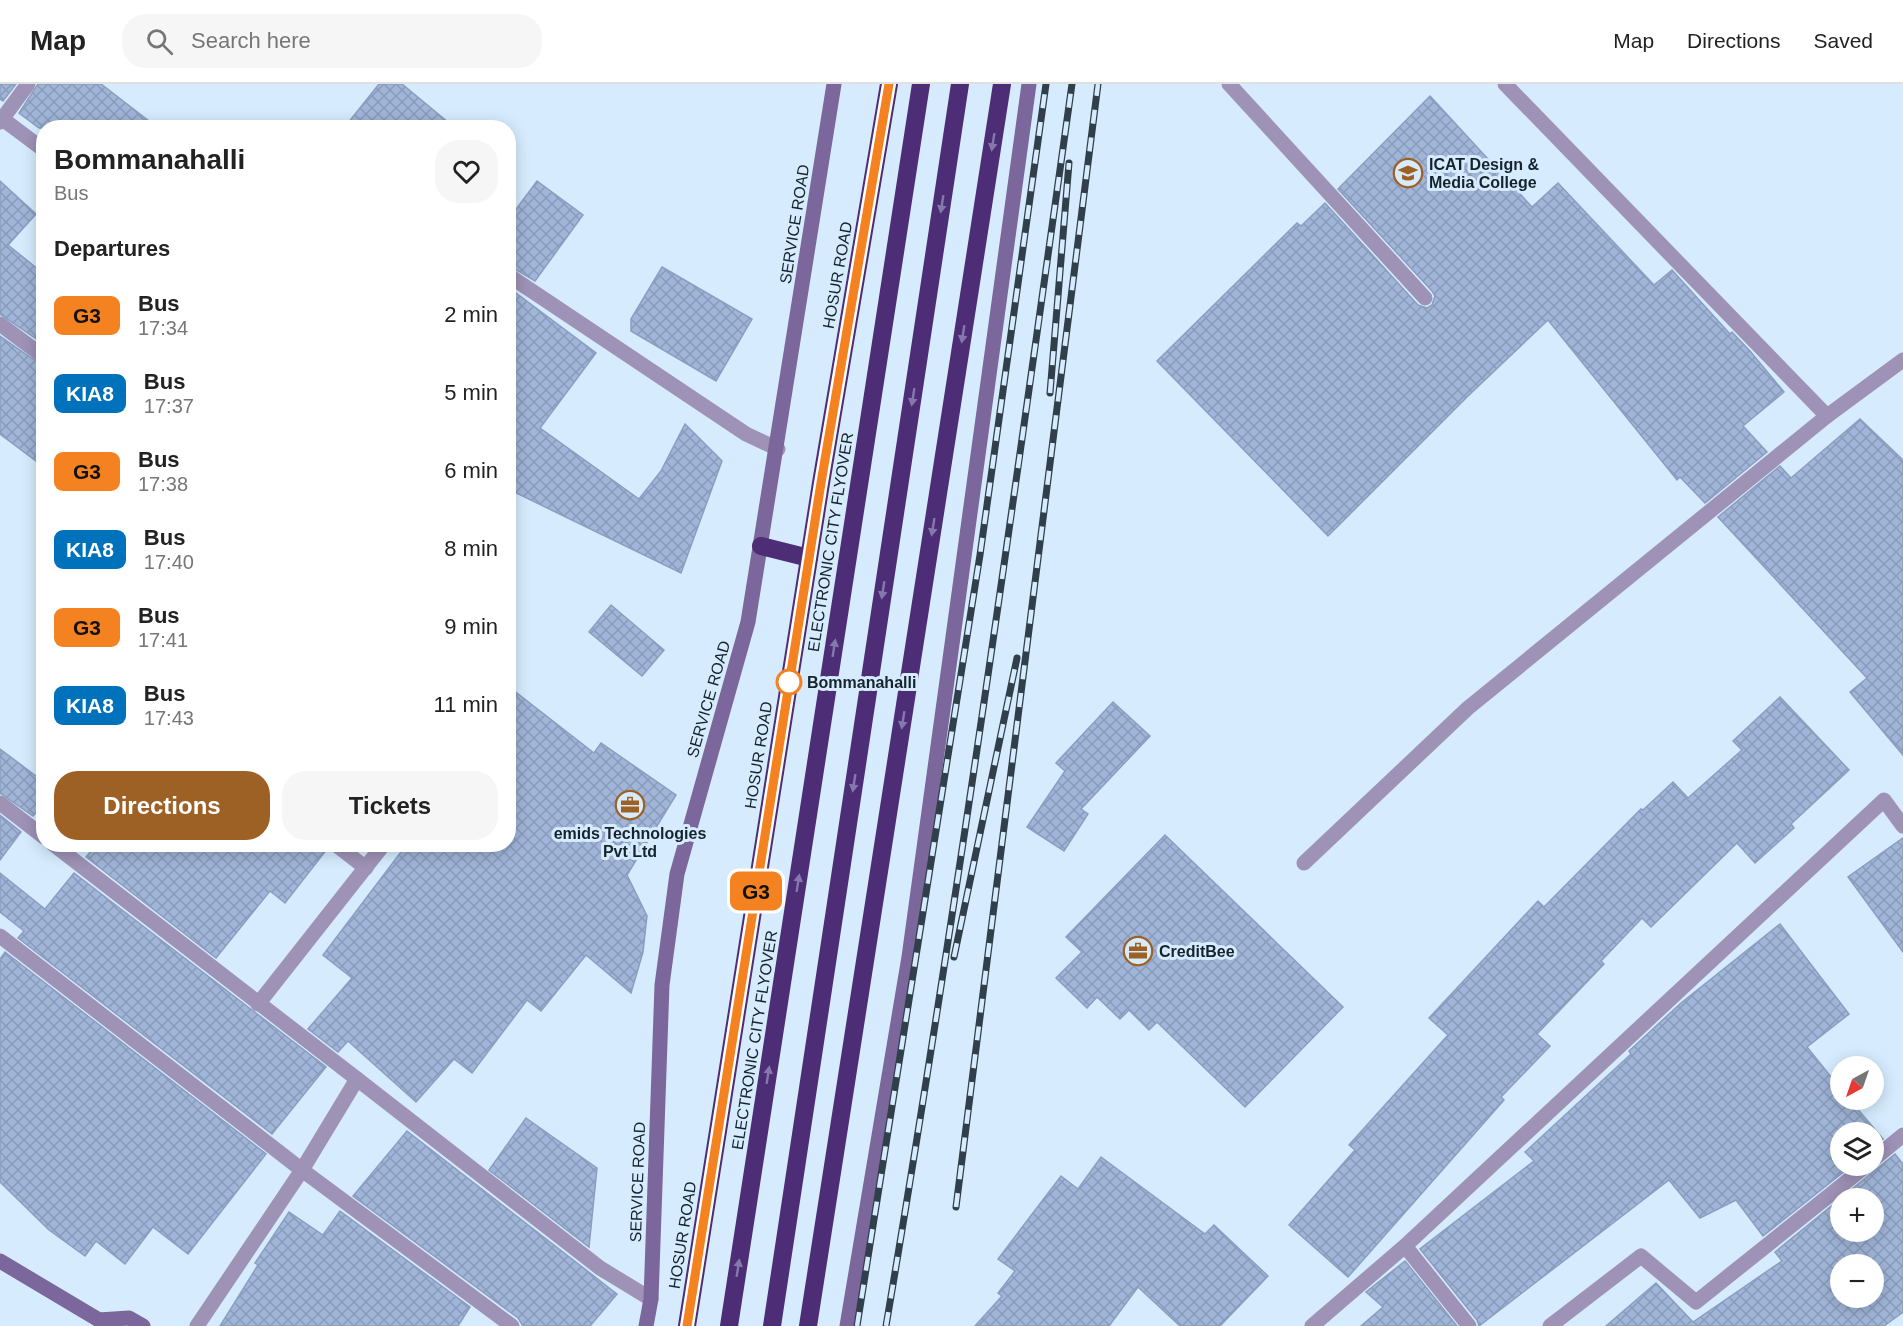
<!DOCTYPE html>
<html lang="en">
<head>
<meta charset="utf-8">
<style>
	body { margin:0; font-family:Helvetica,sans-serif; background:#f6f6f6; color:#222; height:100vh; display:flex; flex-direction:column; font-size:22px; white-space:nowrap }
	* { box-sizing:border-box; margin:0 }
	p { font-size:20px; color:#767676 }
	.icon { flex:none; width:33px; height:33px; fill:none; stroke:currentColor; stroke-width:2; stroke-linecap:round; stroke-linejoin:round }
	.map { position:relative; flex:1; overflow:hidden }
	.panel { position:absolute; left:36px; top:36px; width:480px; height:732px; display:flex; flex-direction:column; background:#fff; border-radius:24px; box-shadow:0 3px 15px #0003 }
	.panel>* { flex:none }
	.badge { padding:0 12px; border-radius:9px; font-size:21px; line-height:39px }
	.needle { width:39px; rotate:220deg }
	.buttons { position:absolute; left:1830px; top:972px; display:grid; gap:12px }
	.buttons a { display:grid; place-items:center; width:54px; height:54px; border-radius:50%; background:#fff; box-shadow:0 3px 15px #0003; font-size:30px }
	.map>.badge { position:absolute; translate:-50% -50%; box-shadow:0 0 0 3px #fff }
	h2 { padding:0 18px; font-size:22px; line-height:54px }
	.round { display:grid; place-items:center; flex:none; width:63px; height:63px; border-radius:24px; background:#f6f6f6 }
	.head { display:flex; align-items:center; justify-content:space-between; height:102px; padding:0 18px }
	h1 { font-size:28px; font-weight:600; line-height:45px }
	.button { display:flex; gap:12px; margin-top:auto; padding:12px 18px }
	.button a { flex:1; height:69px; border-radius:24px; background:#9e6125; color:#fff; font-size:24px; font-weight:600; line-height:69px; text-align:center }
	.button a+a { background:#f6f6f6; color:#222 }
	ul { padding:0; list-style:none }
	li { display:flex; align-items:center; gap:18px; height:78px; padding:0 18px }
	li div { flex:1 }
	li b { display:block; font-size:22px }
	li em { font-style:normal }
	li .badge { min-width:66px; font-weight:700; text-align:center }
	header { display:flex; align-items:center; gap:36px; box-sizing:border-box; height:84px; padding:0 30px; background:#fff; border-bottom:2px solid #e0e0e0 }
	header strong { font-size:28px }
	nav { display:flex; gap:33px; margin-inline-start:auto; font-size:21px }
	.search { width:420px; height:54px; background:#f6f6f6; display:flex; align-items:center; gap:15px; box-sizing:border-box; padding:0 21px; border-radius:24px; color:#767676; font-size:22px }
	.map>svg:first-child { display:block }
	.building { fill:url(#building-cross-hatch); stroke:#8a9ec0; stroke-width:1.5; fill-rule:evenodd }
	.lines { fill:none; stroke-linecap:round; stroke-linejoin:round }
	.street { stroke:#9e92b6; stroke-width:15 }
	.secondary { stroke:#7b679b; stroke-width:15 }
	.highway { stroke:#4d2d75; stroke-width:18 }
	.rail-casing { stroke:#303f4a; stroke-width:7 }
	.rail { stroke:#d6ecfe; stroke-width:4.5; stroke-dasharray:14; stroke-linecap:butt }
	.oneway { fill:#8479ac }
	.line-casing { stroke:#fff; stroke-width:14 }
	.line { stroke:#f58220; stroke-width:9 }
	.stop-dot { fill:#fff; stroke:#f58220; stroke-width:3 }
	.labels { text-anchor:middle; stroke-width:6; stroke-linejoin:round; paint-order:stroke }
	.poi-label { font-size:16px; font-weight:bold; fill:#15232d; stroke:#d6ecfe; text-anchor:start }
	.street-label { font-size:16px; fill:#15232d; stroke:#d6ecfe }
	.stop-label { font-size:16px; font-weight:bold; fill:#15232d; stroke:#d6ecfe; text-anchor:start }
</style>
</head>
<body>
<header>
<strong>Map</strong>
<div class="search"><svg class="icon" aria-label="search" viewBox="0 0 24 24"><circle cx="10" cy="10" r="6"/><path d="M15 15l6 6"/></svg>Search here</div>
<nav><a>Map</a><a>Directions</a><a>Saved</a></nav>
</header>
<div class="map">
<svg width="1903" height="1242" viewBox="0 0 1903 1242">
	<defs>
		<pattern id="building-cross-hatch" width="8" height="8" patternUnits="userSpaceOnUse" patternTransform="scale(1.5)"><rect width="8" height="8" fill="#a0b5d8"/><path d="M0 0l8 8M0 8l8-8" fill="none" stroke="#899bba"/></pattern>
	</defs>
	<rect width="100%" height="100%" fill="#d6ecfe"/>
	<g class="building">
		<path d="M 0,0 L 16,0 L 3,17 L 0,15 Z"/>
		<path d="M 38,0 L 101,0 L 158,44 L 39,44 L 19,29 Z"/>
		<path d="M 379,0 L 402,0 L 455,44 L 344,44 Z"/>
		<path d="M 1430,12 L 1532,123 L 1558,99 L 1654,201 L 1672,186 L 1730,250 L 1732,248 L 1750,267 L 1784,308 L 1743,342 L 1767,368 L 1705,419 L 1680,393 L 1677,396 L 1548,236 L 1468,312 L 1328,452 L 1157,277 L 1297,139 L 1301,142 L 1325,119 L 1418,221 L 1427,224 L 1432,221 L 1435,212 L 1432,207 L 1338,105 Z"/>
		<path d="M 0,97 L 36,130 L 8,161 L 44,190 L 44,260 L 0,230 Z"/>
		<path d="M 537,97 L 583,131 L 535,197 L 508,181 L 508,136 Z"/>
		<path d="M 662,183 L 752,235 L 716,297 L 631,247 L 631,235 Z"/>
		<path d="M 508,203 L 596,269 L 540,344 L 639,415 L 661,387 L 685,340 L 722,377 L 681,489 L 508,405 Z"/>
		<path d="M 0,252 L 44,283 L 44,383 L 0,350 Z"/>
		<path d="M 1860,335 L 1903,376 L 1903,671 L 1850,608 L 1867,594 L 1718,433 L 1780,382 L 1791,394 Z"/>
		<path d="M 611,521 L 664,566 L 642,592 L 589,548 Z"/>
		<path d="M 508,602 L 594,669 L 601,659 L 676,711 L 627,791 L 647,832 L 643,868 L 631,909 L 586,871 L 541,927 L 527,916 L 472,989 L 454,975 L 416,1018 L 348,957 L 338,968 L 308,945 L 352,894 L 323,871 L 407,760 L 508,760 Z"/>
		<path d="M 1780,613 L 1849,686 L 1791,740 L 1794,744 L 1755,779 L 1737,759 L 1651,843 L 1642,834 L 1601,877 L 1604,880 L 1537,950 L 1550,962 L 1501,1013 L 1504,1016 L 1348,1193 L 1289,1141 L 1355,1066 L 1349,1061 L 1448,951 L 1429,934 L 1538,817 L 1544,823 L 1641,725 L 1643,726 L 1673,698 L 1688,714 L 1742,666 L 1733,657 Z"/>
		<path d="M 1113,618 L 1150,652 L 1081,725 L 1088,730 L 1064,767 L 1027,743 L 1065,687 L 1056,679 Z"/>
		<path d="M 0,665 L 44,698 L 44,719 L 33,732 L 0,709 Z"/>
		<path d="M 0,731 L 21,748 L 0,776 Z"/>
		<path d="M 1165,751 L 1343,923 L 1245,1023 L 1157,938 L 1149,946 L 1129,926 L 1120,935 L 1097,913 L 1087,924 L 1056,894 L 1082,868 L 1066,853 Z"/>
		<path d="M 1903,754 L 1903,868 L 1848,793 Z"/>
		<path d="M 97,760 L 326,760 L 327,765 L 285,819 L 270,807 L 216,874 L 86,773 Z"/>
		<path d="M 0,789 L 45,825 L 74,789 L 326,983 L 272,1050 L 18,854 L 24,847 L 0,828 Z"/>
		<path d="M 1780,840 L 1849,930 L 1807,963 L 1840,1004 L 1840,1016 L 1850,1016 L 1883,1055 L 1874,1063 L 1874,1048 L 1840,1048 L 1840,1082 L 1851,1082 L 1763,1152 L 1736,1116 L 1700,1134 L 1669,1096 L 1479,1242 L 1477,1236 L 1420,1165 L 1534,1077 L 1525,1068 L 1631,970 L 1629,967 L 1681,919 Z"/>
		<path d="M 5,868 L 266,1070 L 188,1170 L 153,1143 L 125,1180 L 96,1157 L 85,1172 L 49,1146 L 0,1098 L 0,875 Z"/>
		<path d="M 526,1034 L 597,1084 L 589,1163 L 489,1086 Z"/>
		<path d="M 407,1047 L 617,1210 L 590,1242 L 523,1242 L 518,1234 L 353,1112 Z"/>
		<path d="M 1895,1070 L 1903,1080 L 1903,1228 L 1884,1242 L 1606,1242 L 1656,1199 L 1693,1238 L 1782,1177 L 1775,1168 L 1840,1115 L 1840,1148 L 1874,1148 L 1874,1114 L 1841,1114 ZM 1840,1180 L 1874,1180 L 1874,1214 L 1840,1214 Z"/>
		<path d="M 1101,1073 L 1205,1150 L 1214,1141 L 1268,1192 L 1220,1242 L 1180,1242 L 1138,1203 L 1109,1242 L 975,1242 L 1002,1212 L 998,1209 L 1015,1187 L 998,1175 L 1061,1092 L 1078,1105 Z"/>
		<path d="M 340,1127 L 470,1223 L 458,1242 L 220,1242 L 258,1181 L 255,1179 L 289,1128 L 323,1151 Z"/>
		<path d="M 1405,1177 L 1457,1242 L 1361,1242 L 1383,1223 L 1366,1208 Z"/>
	</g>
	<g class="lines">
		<g class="street">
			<path d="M 1229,0 L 1425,214"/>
			<path d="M 1505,0 L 1827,332"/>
			<path d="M 0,33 L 44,66"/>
			<path d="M 0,38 L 28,0"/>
			<path d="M 508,191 L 746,350 L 778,365"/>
			<path d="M 0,240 L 44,273"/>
			<path d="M 0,719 L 44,753"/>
			<path d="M 53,760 L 357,995"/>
			<path d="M 335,760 L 366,784"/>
			<path d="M 1304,779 L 1468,624 L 1827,332 L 1903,276"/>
			<path d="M 0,852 L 302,1086 L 357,995 L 600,1184 L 651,1215"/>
			<path d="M 258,920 L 384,760"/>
			<path d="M 1874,1075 L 1903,1051"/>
			<path d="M 1405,1162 L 1469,1242"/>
			<path d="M 197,1242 L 302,1086 L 512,1242"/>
			<path d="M 1312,1242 L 1405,1162 L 1884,716 L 1903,742"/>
			<path d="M 1550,1242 L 1641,1172 L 1696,1218 L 1866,1082"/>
		</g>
		<g class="secondary">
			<path d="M 0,1177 L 99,1236 L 103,1242"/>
			<path d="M 99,1236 L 129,1234 L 143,1242"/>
			<path d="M 646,1242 L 651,1215 L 662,901 L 677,790 L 748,538 L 834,0"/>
			<path d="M 847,1242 L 909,873 L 1029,0"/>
		</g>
		<g class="highway">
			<path d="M 761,462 L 809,474"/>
			<path d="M 687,1242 L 821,399 L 889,0"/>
			<path d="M 729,1242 L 921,0"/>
			<path d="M 772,1242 L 960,0"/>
			<path d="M 808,1242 L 1002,0"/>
		</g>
		<g class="rail-casing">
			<g id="rail">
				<path d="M 1050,309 L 1069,79"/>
				<path d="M 954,873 L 1017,574"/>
				<path d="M 956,1123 L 1098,0"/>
				<path d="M 857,1242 L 980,471 L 1046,0"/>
				<path d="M 886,1242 C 956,829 1014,415 1072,0"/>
			</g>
		</g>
		<use href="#rail" class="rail"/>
	</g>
	<defs><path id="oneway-solid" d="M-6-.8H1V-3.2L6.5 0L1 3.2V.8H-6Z" transform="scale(1.5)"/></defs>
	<g class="oneway">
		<use href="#oneway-solid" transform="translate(993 58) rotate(99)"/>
		<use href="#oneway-solid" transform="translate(942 120) rotate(99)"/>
		<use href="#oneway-solid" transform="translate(963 250) rotate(99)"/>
		<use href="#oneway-solid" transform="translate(913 313) rotate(99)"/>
		<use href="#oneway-solid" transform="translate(933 443) rotate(99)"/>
		<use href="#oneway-solid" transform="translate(883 506) rotate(99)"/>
		<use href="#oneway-solid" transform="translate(834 564) rotate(-81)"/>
		<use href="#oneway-solid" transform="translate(903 636) rotate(99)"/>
		<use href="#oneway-solid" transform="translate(854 699) rotate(99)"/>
		<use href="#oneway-solid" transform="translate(798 799) rotate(-81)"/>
		<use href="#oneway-solid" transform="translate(768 991) rotate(-81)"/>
		<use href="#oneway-solid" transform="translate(738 1184) rotate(-81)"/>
	</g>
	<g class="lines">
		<g class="line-casing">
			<path id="line" d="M 687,1242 L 821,399 L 889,0"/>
		</g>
		<use href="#line" class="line"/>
	</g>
	<defs>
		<g id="university-ring" transform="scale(1.5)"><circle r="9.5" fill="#d6ecfe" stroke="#9e6125" stroke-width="1.5"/><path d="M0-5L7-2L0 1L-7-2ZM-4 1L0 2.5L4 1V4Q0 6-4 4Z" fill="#9e6125"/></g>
		<g id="office-ring" transform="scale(1.5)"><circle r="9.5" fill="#d6ecfe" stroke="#9e6125" stroke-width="1.5"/><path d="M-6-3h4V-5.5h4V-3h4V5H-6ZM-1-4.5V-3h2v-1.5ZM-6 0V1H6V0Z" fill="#9e6125"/></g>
	</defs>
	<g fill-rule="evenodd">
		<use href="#university-ring" x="1408" y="89"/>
		<use href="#office-ring" x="630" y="721"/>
		<use href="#office-ring" x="1138" y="867"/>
	</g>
	<circle class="stop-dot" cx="789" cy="598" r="12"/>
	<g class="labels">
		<g class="poi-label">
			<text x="1429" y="86">ICAT Design &amp;<tspan x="1429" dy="18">Media College</tspan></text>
			<text x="630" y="755" text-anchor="middle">emids Technologies<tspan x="630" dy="18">Pvt Ltd</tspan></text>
			<text x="1159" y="873">CreditBee</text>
		</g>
		<g class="street-label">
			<text transform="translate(794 140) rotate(-81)" y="6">SERVICE ROAD</text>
			<text transform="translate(837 191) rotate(-80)" y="6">HOSUR ROAD</text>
			<text transform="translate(830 458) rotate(-81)" y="6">ELECTRONIC CITY FLYOVER</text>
			<text transform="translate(708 615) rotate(-74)" y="6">SERVICE ROAD</text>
			<text transform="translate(758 671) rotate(-81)" y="6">HOSUR ROAD</text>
			<text transform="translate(754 956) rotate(-81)" y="6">ELECTRONIC CITY FLYOVER</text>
			<text transform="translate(637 1098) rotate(-88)" y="6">SERVICE ROAD</text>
			<text transform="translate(682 1151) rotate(-81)" y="6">HOSUR ROAD</text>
		</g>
		<g class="stop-label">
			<text x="807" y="604">Bommanahalli</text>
		</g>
	</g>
</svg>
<div class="buttons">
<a><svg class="needle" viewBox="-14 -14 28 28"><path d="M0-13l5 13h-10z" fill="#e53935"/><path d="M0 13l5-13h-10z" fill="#767676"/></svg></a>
<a><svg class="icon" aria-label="layers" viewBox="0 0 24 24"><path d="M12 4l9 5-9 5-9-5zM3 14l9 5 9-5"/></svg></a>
<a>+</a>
<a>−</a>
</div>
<b class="badge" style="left:756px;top:807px;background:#f58220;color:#111">G3</b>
<section class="panel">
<div class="head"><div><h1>Bommanahalli</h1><p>Bus</p></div><a class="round"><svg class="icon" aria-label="heart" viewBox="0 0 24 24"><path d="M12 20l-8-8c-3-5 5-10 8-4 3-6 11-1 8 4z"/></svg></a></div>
<h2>Departures</h2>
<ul>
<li><span class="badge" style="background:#f58220;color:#111">G3</span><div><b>Bus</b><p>17:34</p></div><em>2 min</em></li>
<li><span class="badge" style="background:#0072bc;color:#fff">KIA8</span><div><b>Bus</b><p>17:37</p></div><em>5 min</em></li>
<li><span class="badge" style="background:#f58220;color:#111">G3</span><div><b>Bus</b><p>17:38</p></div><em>6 min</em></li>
<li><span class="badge" style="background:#0072bc;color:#fff">KIA8</span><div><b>Bus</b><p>17:40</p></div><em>8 min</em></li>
<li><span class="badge" style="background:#f58220;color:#111">G3</span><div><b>Bus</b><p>17:41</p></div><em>9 min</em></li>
<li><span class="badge" style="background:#0072bc;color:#fff">KIA8</span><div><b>Bus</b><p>17:43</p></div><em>11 min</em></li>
</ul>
<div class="button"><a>Directions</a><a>Tickets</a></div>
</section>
</div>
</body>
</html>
